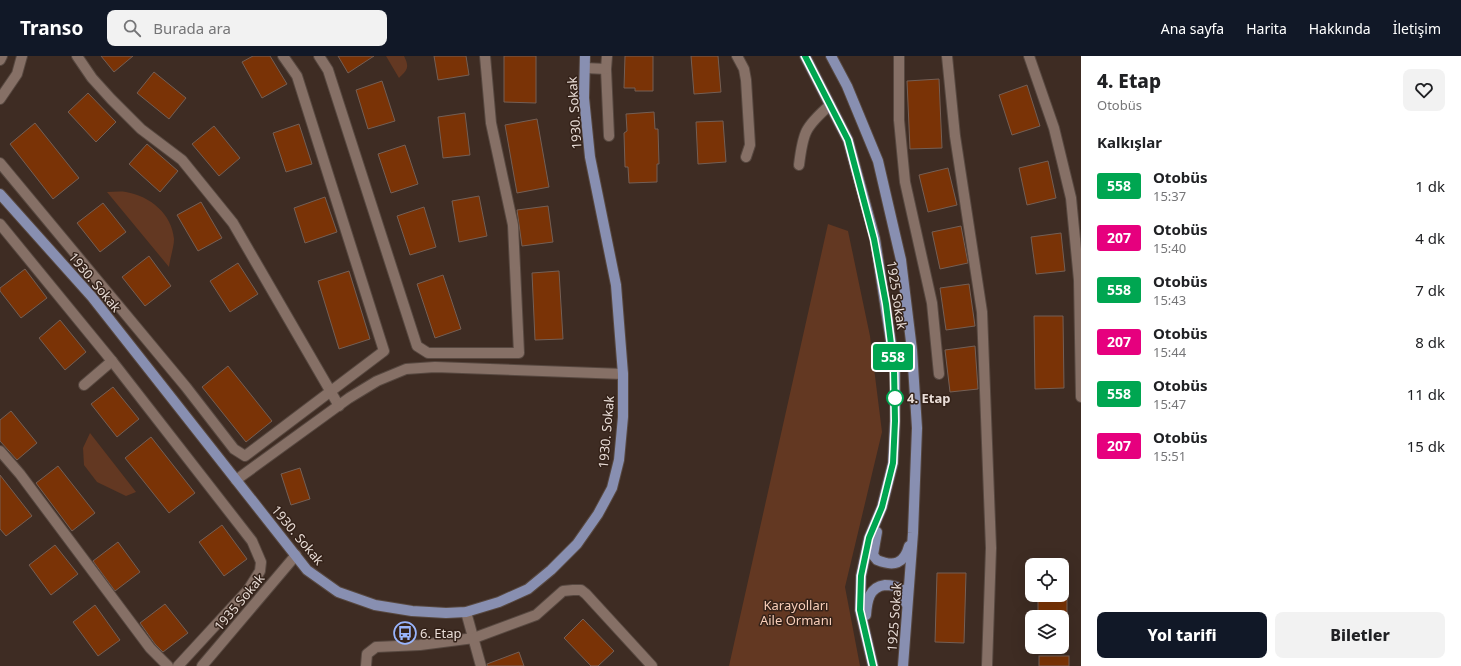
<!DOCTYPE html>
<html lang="tr">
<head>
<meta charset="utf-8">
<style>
	body { margin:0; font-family:"Noto Sans",sans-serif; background:#f2f2f2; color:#202124; height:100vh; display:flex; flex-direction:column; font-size:15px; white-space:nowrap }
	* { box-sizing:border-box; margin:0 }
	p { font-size:13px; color:#757577 }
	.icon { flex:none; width:22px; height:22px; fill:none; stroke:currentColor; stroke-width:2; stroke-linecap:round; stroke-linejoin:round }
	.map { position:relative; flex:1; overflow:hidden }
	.side { display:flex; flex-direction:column; background:#fff; width:380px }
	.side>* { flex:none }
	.badge { padding:0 8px; border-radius:3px; font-size:14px; line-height:26px }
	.fabs { position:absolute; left:1025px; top:502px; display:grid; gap:8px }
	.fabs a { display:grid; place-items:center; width:44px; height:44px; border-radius:8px; background:#fff; box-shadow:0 4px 16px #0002; font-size:20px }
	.map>.badge { position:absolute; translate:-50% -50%; box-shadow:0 0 0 2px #fff }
	h2 { padding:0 16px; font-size:15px; line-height:36px }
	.round { display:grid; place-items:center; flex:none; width:42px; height:42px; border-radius:8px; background:#f2f2f2 }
	.overview { display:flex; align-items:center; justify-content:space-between; height:68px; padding:0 16px }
	h1 { font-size:19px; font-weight:800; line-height:30px }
	.action { display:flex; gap:8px; margin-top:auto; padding:8px 16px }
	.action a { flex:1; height:46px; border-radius:8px; background:#111827; color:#fff; font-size:16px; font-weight:800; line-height:46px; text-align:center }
	.action a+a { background:#f2f2f2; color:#202124 }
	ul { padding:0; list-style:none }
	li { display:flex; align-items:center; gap:12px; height:52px; padding:0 16px }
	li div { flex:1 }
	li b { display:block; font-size:15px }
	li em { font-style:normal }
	li .badge { min-width:44px; font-weight:700; text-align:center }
	header { display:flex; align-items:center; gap:24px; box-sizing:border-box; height:56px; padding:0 20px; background:#111827; color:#fff }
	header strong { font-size:19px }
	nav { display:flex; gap:22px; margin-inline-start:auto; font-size:14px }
	.search { width:280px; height:36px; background:#f2f2f2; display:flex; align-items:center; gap:10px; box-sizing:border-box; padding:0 14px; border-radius:8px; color:#757577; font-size:15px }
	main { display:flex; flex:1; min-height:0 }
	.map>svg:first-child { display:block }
	.green { fill:#633822 }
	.building { fill:#7a3306; stroke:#745f55 }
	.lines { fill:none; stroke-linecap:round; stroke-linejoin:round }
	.minor-casing { stroke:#574840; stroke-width:12 }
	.major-casing { stroke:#574840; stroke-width:12 }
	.minor { stroke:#867066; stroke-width:10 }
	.major { stroke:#888fb1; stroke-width:10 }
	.line-casing { stroke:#fff; stroke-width:9 }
	.line { stroke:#00a651; stroke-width:6 }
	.stop-dot { fill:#fff; stroke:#00a651; stroke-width:2 }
	.labels { text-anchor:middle; stroke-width:3; stroke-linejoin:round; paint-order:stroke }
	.street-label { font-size:13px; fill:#e9ddd7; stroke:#342219 }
	.stop-label { font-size:13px; font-weight:bold; fill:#e9ddd7; stroke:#342219; text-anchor:start }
	.park-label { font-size:13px; fill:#f9ceb9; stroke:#342219 }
	.poi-label { font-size:13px; fill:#e9ddd7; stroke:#342219; text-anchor:start }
</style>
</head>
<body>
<header>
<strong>Transo</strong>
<div class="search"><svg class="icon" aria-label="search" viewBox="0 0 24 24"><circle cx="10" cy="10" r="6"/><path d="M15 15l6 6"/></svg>Burada ara</div>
<nav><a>Ana sayfa</a><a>Harita</a><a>Hakkında</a><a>İletişim</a></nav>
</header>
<main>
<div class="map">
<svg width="1081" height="610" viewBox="0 0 1081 610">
	<rect width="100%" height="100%" fill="#3e2c23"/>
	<g class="green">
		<path d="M 386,0 L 404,0 C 410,12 407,14 399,22 Z"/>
		<path d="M 107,136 C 113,136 120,135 126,136 C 150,140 172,158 174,183 C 174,191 170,202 169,211 Z"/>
		<path d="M 828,168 L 848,175 L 870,280 L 882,376 L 845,531 L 860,610 L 729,610 Z"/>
		<path d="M 90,377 L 136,436 L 126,440 L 97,426 L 84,409 L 83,392 Z"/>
	</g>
	<g class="building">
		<path d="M 101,0 L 133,0 L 114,16 Z"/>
		<path d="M 253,0 L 270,0 L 287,28 L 262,42 L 242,6 Z"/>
		<path d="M 338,0 L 374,0 L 348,17 Z"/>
		<path d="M 434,0 L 466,0 L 469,19 L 438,24 Z"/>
		<path d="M 504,0 L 536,0 L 536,47 L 504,46 Z"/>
		<path d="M 625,0 L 653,0 L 653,35 L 635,35 L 635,32 L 624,32 Z"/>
		<path d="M 691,0 L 718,0 L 721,36 L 694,38 Z"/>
		<path d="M 154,16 L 186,42 L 169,63 L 137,37 Z"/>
		<path d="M 939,23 L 942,92 L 910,93 L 907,25 Z"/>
		<path d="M 382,25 L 395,65 L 368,73 L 356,34 Z"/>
		<path d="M 1027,29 L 1040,70 L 1012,79 L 999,39 Z"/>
		<path d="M 88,37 L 116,66 L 96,86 L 68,56 Z"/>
		<path d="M 654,56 L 655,73 L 658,73 L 659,108 L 657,108 L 657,126 L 629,127 L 628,111 L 625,111 L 624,77 L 627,75 L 626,58 Z"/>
		<path d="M 465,57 L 470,99 L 443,102 L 438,61 Z"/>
		<path d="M 537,63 L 549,131 L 517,137 L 505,69 Z"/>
		<path d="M 723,65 L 726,106 L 698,108 L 696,66 Z"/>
		<path d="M 35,67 L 79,122 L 53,143 L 10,88 Z"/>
		<path d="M 299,68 L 312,108 L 286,116 L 273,77 Z"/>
		<path d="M 214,70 L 240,102 L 219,120 L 192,88 Z"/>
		<path d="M 147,88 L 178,115 L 160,136 L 129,108 Z"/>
		<path d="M 405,89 L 418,128 L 391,137 L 378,98 Z"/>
		<path d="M 1048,105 L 1056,142 L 1027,149 L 1019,112 Z"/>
		<path d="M 948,112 L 957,149 L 928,156 L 919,119 Z"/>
		<path d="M 479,140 L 487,180 L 459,186 L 452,145 Z"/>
		<path d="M 325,141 L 337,176 L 305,187 L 294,152 Z"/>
		<path d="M 201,146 L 222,182 L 198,195 L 177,159 Z"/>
		<path d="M 103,147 L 126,176 L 100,196 L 77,167 Z"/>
		<path d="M 548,150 L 553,186 L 522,190 L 517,154 Z"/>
		<path d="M 424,151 L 436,191 L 410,199 L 397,160 Z"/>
		<path d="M 961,170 L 968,207 L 940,213 L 932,176 Z"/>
		<path d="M 1061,177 L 1065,215 L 1036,218 L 1031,181 Z"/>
		<path d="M 149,200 L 171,230 L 145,250 L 122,221 Z"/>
		<path d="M 238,207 L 258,238 L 230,256 L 210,225 Z"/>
		<path d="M 25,213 L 47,242 L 21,262 L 0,235 L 0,232 Z"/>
		<path d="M 349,215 L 370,283 L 339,293 L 318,225 Z"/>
		<path d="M 559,215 L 563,283 L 535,284 L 532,217 Z"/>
		<path d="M 443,219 L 461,273 L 435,282 L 417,228 Z"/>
		<path d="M 969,228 L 975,270 L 946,274 L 940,232 Z"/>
		<path d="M 1034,260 L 1063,260 L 1064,332 L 1035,333 Z"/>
		<path d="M 60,264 L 86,296 L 65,314 L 39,282 Z"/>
		<path d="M 975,290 L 978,333 L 950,336 L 945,294 Z"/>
		<path d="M 228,310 L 272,365 L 246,386 L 202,331 Z"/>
		<path d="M 113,331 L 139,363 L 117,381 L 91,348 Z"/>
		<path d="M 11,355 L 37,387 L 17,404 L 0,385 L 0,364 Z"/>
		<path d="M 151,381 L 195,437 L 169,457 L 125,402 Z"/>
		<path d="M 58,410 L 95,457 L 72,475 L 36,427 Z"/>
		<path d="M 300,412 L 310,443 L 291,449 L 281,418 Z"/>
		<path d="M 0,419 L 32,460 L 6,480 L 0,473 Z"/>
		<path d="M 222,469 L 247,503 L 224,520 L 199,486 Z"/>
		<path d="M 118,486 L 140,516 L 115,535 L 93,505 Z"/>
		<path d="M 55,489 L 78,518 L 51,539 L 29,509 Z"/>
		<path d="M 937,517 L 966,517 L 964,587 L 935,586 Z"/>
		<path d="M 1038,539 L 1067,539 L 1067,559 L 1038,560 Z"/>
		<path d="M 165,548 L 188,577 L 163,596 L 155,588 L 140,567 Z"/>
		<path d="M 95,549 L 120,584 L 98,600 L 73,566 Z"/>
		<path d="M 583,563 L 614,595 L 598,610 L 591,610 L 564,582 Z"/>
		<path d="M 519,596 L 524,610 L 487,610 L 487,608 Z"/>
		<rect x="1039" y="600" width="30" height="10"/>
	</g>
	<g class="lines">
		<g class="minor-casing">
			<g id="minor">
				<path d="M 77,0 L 92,22 L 111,43 L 141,73 L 182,104 L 233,167 L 339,350"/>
				<path d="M 319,0 L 328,14 L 417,290 L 428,297 L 519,297 L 513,169 L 491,67 L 485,0"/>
				<path d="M 607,0 L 606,13 L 609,80"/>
				<path d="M 737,0 L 744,13 L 746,24 L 750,89 L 746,101"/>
				<path d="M 899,0 L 899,64 L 905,126 L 932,247 L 939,318"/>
				<path d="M 947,0 L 955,80 L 982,256 L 991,492 L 987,610"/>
				<path d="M 1029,0 L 1054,72 L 1071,142 L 1079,224 L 1081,341"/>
				<path d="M 0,4 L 2,0"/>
				<path d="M 585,12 L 606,13"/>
				<path d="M 0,43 L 17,18 L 22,0"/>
				<path d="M 0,107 L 186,331 L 234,393 L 245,400 L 384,295 L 297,20 L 283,0"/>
				<path d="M 799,109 C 803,76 805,71 830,49"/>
				<path d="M 0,168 L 112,305 L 252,485 L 261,506 L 260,515 L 248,534 L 178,610"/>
				<path d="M 84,329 L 112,305"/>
				<path d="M 0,395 L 20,418 L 150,592 L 168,610"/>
				<path d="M 236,424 L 349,342 L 377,325 L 406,313 L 435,311 L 623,318"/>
				<path d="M 466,556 L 481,610"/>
				<path d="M 202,610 L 296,499"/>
				<path d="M 366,610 L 367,598 L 376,591 L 420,589 L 474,582 L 536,559 L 563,535 L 573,534 L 581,534 L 586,538 L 652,610"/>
			</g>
		</g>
		<g class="major-casing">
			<g id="major">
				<path d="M 805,0 L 848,84 L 875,183 L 895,312 L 895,365 L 893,407 L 882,451 L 869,482 L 861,520 L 860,554 L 873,610"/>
				<path d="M 831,0 L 847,30 L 878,105 L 901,204 L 912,294 L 917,372 L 913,477 L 903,610"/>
				<path d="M 0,138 L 92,241 L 307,514 L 338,536 L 375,549 L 412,555 L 446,557 L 466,556 L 499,546 L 528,533 L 551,514 L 577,488 L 598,458 L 612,432 L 619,404 L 623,361 L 623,318 L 616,229 L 590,101 L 584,42 L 585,0"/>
				<path d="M 877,476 L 873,499 L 877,504 C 894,511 904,508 909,490"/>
				<path d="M 866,559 C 867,545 869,531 885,529 C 892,529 896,530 901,533 L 906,547"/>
			</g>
		</g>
		<use href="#minor" class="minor"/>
		<use href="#major" class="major"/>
	</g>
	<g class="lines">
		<g class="line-casing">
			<path id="line" d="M 805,0 L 848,84 L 874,183 L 886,248 L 894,312 L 895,365 L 893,407 L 882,451 L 869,482 L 861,520 L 860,554 L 873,610"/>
		</g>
		<use href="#line" class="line"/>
	</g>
	<defs>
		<g id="bus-ring" transform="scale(1.15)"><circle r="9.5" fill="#342219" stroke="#99b5fd" stroke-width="1.5"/><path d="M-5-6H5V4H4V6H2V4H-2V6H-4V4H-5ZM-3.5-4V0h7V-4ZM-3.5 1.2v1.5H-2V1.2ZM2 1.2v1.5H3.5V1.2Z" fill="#99b5fd"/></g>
	</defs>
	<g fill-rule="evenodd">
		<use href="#bus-ring" x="405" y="577"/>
	</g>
	<circle class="stop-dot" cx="895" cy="342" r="8"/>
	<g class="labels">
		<g class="street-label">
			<text transform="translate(574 57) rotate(-94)" y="5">1930. Sokak</text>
			<text transform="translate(95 226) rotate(50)" y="5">1930. Sokak</text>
			<text transform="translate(897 239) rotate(81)" y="5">1925 Sokak</text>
			<text transform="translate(606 376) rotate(-85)" y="5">1930. Sokak</text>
			<text transform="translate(298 479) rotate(50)" y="5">1930. Sokak</text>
			<text transform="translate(239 546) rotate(-50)" y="5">1935 Sokak</text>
			<text transform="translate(894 561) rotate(-86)" y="5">1925 Sokak</text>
		</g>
		<g class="stop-label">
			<text x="907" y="347">4. Etap</text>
		</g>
		<g class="park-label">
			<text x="796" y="554">Karayolları<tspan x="796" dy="15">Aile Ormanı</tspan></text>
		</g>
		<g class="poi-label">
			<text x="420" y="582">6. Etap</text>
		</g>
	</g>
</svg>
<div class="fabs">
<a><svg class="icon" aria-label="locate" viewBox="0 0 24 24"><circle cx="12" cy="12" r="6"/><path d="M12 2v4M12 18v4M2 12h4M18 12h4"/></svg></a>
<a><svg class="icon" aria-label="layers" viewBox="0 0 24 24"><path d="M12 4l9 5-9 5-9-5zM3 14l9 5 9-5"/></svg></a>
</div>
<b class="badge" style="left:893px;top:301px;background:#00a651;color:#fff">558</b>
</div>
<section class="side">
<div class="overview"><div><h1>4. Etap</h1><p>Otobüs</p></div><a class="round"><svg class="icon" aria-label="heart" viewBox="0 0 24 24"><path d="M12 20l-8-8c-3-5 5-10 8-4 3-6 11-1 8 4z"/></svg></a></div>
<h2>Kalkışlar</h2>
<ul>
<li><span class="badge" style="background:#00a651;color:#fff">558</span><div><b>Otobüs</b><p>15:37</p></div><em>1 dk</em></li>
<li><span class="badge" style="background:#e6007e;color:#fff">207</span><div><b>Otobüs</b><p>15:40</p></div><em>4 dk</em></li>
<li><span class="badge" style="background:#00a651;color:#fff">558</span><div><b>Otobüs</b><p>15:43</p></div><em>7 dk</em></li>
<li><span class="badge" style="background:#e6007e;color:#fff">207</span><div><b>Otobüs</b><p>15:44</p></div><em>8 dk</em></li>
<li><span class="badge" style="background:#00a651;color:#fff">558</span><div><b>Otobüs</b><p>15:47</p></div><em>11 dk</em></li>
<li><span class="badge" style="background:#e6007e;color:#fff">207</span><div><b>Otobüs</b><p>15:51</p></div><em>15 dk</em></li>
</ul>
<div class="action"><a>Yol tarifi</a><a>Biletler</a></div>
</section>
</main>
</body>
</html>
